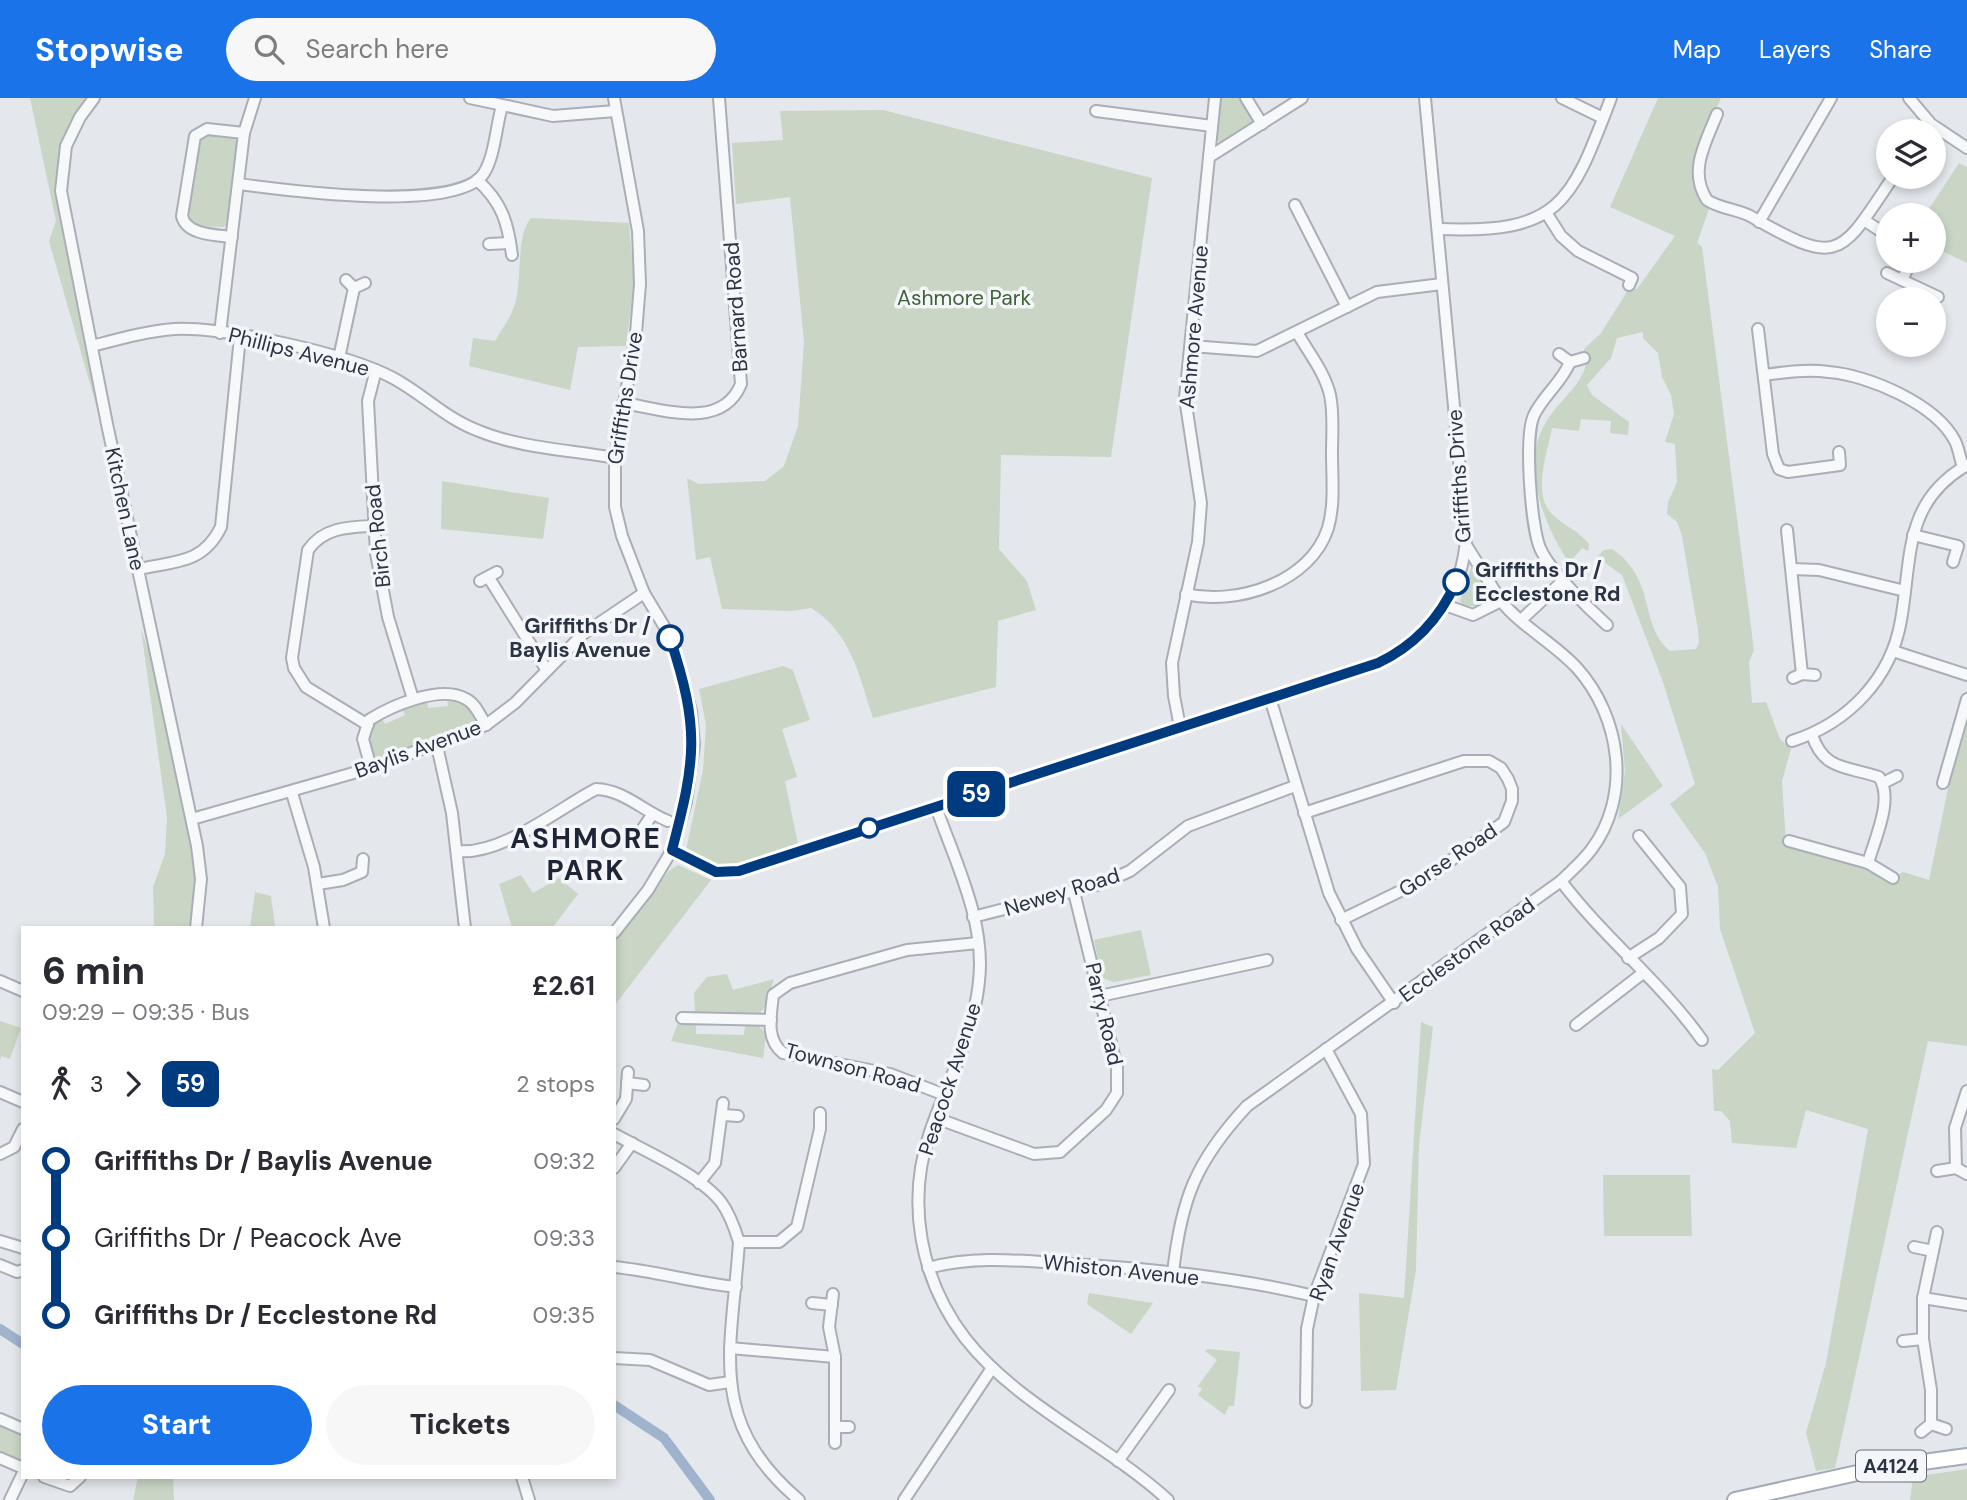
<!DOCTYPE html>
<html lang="en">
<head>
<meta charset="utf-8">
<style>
	body { margin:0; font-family:"DM Sans",sans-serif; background:#f7f7f7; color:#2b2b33; height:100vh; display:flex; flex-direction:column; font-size:26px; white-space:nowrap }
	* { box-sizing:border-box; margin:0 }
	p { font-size:23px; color:#7c7c81 }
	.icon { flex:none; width:38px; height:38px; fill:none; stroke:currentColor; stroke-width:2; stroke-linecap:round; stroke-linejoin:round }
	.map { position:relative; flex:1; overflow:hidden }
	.details { position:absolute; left:21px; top:828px; width:595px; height:553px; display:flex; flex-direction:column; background:#fff; border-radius:0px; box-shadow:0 4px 10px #0003 }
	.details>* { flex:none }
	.badge { padding:0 14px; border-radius:10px; font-size:24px; line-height:46px }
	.buttons { position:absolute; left:1876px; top:21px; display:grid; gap:14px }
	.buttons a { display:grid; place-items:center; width:70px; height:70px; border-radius:50%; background:#fff; box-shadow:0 4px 10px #0003; font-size:35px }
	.map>.badge { position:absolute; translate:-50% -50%; box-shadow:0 0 0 4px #fff }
	.legs { display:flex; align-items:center; gap:10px; height:77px; padding:0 21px; font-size:23px }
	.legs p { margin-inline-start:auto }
	.headline { display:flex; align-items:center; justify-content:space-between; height:119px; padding:0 21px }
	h1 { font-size:38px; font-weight:800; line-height:52px }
	.cta { display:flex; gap:14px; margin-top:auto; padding:14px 21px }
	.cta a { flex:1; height:80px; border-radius:42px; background:#1a73e8; color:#fff; font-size:28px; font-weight:800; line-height:80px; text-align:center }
	.cta a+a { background:#f7f7f7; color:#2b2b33 }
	ul { padding:0 21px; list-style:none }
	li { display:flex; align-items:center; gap:24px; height:77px; font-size:26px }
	li i { display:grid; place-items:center; width:10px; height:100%; margin:0 9px; background:currentColor }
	li i::after { content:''; width:18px; height:18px; margin:-9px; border:5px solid; border-radius:50%; background:#fff }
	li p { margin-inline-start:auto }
	li:first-child i { background:linear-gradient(#0000 50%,currentColor 0) }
	li:last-child i { background:linear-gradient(currentColor 50%,#0000 0) }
	header { display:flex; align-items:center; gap:42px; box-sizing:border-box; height:98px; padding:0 35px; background:#1a73e8; color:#fff }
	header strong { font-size:33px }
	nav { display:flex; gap:38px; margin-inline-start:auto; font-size:24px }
	.search { width:490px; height:63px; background:#f7f7f7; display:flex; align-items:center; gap:18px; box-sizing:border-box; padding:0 24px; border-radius:38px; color:#7c7c81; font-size:26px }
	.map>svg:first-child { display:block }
	.green { fill:#c9d6c5 }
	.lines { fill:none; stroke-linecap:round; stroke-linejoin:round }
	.canal { stroke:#9fb4cc; stroke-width:10 }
	.minor-casing { stroke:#a9aeb7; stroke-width:14 }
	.major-casing { stroke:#a3abb8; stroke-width:18 }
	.minor { stroke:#f7f8fa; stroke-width:10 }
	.major { stroke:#fff; stroke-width:14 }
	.line-1-casing { stroke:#fff; stroke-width:16 }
	.line-1 { stroke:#003b80; stroke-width:10 }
	.stop-1-dot { fill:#fff; stroke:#003b80; stroke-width:3.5 }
	.labels { text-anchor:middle; stroke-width:7; stroke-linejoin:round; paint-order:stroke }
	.shield { fill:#f4f6f9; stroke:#676e7b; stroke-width:2 }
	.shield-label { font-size:19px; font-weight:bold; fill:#2b3445 }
	.park-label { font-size:21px; fill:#3f6138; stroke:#f4f6f9 }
	.street-label { font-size:21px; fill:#2b3445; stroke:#f4f6f9 }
	.stop-label { font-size:21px; font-weight:bold; fill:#2b3445; stroke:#f4f6f9; text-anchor:start }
	.district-label { font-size:28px; font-weight:bold; letter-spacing:2px; fill:#1d2536; stroke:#f4f6f9 }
</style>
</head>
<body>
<header>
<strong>Stopwise</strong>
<div class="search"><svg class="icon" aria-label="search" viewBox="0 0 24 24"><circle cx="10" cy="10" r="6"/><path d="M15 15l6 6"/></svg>Search here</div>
<nav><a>Map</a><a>Layers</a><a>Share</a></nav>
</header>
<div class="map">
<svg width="1967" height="1402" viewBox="0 0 1967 1402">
	<rect width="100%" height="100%" fill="#e4e7ec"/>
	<g class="green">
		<path d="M 30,0 L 90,0 L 66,37 L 55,84 L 101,324 L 49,143 L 56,123 Z"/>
		<path d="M 1220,0 L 1242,0 L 1255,23 L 1224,46 L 1216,42 Z"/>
		<path d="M 1658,0 L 1721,0 C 1703,41 1682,67 1710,108 L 1697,145 L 1702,149 L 1754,552 L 1749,564 L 1752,605 L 1766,604 L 1780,641 L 1791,651 L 1782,683 L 1786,746 L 1870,773 L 1888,784 L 1903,774 L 1929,782 L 1949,686 L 1967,627 L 1967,948 L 1928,943 L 1835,1370 L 1816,1373 L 1806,1335 L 1826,1265 L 1868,1031 L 1806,1012 L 1796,1050 L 1732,1045 L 1730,1023 L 1721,1013 L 1714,1013 L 1712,971 L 1718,972 L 1755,935 L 1720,831 L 1718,789 L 1705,755 L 1670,706 L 1695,686 L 1663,584 L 1622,477 L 1597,459 L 1604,452 L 1612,451 C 1657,481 1639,528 1670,553 L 1696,551 L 1699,545 L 1698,532 L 1682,438 L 1677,424 L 1667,416 L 1668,404 L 1677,384 L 1675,346 L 1665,344 L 1674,316 L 1671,297 L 1662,279 L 1658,255 L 1643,240 L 1643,234 L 1617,240 L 1611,260 L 1587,287 L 1592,297 L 1629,324 L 1628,337 L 1610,335 L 1611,323 L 1581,321 L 1579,333 L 1552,330 C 1548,352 1534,390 1548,411 C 1557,425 1578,431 1589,446 L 1588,453 L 1582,450 L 1572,462 L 1566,460 C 1543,424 1521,367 1545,326 C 1555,307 1576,292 1584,273 C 1587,267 1585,258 1584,251 L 1601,235 L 1630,189 L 1637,191 L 1675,138 L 1610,109 Z"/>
		<path d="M 883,12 L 1152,80 L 1111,359 L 1001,357 L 999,451 L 1027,483 L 1036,512 L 998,523 L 996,589 L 873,620 C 859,578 851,534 811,510 L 792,513 L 722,511 L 710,459 L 696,462 L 687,380 L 699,386 L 765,383 L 784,368 L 798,328 L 804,244 L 790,99 L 736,106 L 732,45 L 783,42 L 780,13 Z"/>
		<path d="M 207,35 L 231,37 L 240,47 L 230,124 L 223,129 L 191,128 L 186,117 L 197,40 Z"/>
		<path d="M 1959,65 L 1967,69 L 1967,165 L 1934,149 L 1934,117 L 1925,117 Z"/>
		<path d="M 531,120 L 629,125 L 634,186 L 626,248 L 578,249 L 570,292 L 469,268 L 473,240 L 495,243 C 501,232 510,221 514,209 C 523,184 515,138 531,120 Z"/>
		<path d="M 442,383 L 549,400 L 543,441 L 441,431 Z"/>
		<path d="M 1472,467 L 1493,497 L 1484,508 L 1463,508 L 1460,503 Z"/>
		<path d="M 141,531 L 157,578 L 182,693 L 197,781 L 190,829 L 154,829 L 153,789 L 165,756 L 167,720 Z"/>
		<path d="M 783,568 L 793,572 L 810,622 L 782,631 L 797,679 L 785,683 L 798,746 L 734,766 L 717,767 L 686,752 L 703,672 L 706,627 L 699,591 Z"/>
		<path d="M 447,600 C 466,602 472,608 479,625 L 379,662 L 372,655 L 369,631 L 381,618 L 385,626 L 405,617 L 401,609 L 427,603 L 428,610 L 448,608 Z"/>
		<path d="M 1621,626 L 1663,688 L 1618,721 L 1625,673 Z"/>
		<path d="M 678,767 L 711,782 L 614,908 L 614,842 L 669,773 Z"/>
		<path d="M 521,777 L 533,795 L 559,780 L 578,796 L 553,829 L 512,829 L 499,786 Z"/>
		<path d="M 255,794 L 271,798 L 275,829 L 250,829 Z"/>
		<path d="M 1141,832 L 1151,877 L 1114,884 L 1102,880 L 1094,842 Z"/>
		<path d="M 727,876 L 733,892 L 774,881 L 765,909 L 760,915 L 695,914 L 694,895 L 707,879 Z"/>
		<path d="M 0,923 L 21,930 L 10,961 L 1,958 L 0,962 Z"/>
		<path d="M 1421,924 L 1433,929 L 1419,1047 L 1416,1172 L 1396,1292 L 1361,1293 L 1359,1195 L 1404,1200 Z"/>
		<path d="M 678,925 L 696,926 L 696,936 L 744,937 L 745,927 L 758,927 L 766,936 L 763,960 L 671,943 Z"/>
		<path d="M 1603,1077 L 1690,1077 L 1692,1138 L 1604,1138 Z"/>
		<path d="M 1089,1195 L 1153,1205 L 1131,1236 L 1087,1206 Z"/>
		<path d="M 1208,1251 L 1240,1254 L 1234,1308 L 1229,1308 L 1225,1317 L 1198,1297 L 1202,1291 L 1198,1288 L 1217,1262 L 1205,1253 Z"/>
		<path d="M 0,1324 L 23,1335 L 23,1365 L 0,1354 Z"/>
		<path d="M 1967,1371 L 1967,1402 L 1910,1402 L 1913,1379 Z"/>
		<path d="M 138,1379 L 173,1379 L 174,1402 L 133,1402 Z"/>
	</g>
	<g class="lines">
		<g class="canal">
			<path d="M 0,1231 L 23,1246"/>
			<path d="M 614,1307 L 664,1340 L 710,1402"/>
		</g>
		<g class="minor-casing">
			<g id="minor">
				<path d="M 94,0 L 80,19 L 66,48 L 61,93 L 107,326 L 197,748 L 201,781 L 196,830"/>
				<path d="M 470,0 L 553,18 L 615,13"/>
				<path d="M 614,0 L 638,133 L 640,186 L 636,235 L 615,360 L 615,409 L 622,438 L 644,495 L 670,538 L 678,564 L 691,613 L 694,647 L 686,704 L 672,752 L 648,792 L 614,835"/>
				<path d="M 1246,0 L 1262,26"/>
				<path d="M 1562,0 L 1603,20"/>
				<path d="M 1909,0 L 1931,26 L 1967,50"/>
				<path d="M 1096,13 L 1212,28"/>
				<path d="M 1717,16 C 1706,44 1688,73 1707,102 C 1720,111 1738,111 1752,119 C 1840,170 1840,158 1893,79"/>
				<path d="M 1209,59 L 1215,0"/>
				<path d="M 477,82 C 502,104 508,125 512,157"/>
				<path d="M 239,86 C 284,92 458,116 484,75 C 495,57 496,28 502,8"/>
				<path d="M 1295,107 L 1347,209"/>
				<path d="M 1547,116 L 1561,138 L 1578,153 L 1632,180 L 1629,187"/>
				<path d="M 1864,122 L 1888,138"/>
				<path d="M 1759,124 L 1831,0"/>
				<path d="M 1439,131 C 1561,136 1571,105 1611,0"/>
				<path d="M 232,139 C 216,137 186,137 182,118 L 195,38 L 207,31 L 244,35"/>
				<path d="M 489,146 L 510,145"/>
				<path d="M 1887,175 L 1938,199"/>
				<path d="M 346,182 L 354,190 L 365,185"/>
				<path d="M 1902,182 L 1911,163"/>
				<path d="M 1758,231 L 1773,356 L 1779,371 L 1788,374 L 1840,367 L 1839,354"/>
				<path d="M 220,235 L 244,35 L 255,0"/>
				<path d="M 92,248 C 119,241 147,233 175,231 C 226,229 348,256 393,280 C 423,296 446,321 479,333 C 520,350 571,352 615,360"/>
				<path d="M 1191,248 L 1257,253 L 1377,194 L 1442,186"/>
				<path d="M 1559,256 L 1570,264 L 1584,260"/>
				<path d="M 339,260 L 354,190"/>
				<path d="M 1570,264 C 1562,284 1543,298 1534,317 C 1524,338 1531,429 1540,450 C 1550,473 1588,510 1607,527"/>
				<path d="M 376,272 L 368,303 L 376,455 L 388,519 L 413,601"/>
				<path d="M 1764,277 C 1786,274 1807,271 1829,274 C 1868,277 1936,306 1955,343 C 1959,351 1960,361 1963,369"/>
				<path d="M 623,305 C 662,311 722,333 741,286 L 719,0"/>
				<path d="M 1787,432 L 1802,576"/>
				<path d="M 1913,437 L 1958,448 L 1953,464"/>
				<path d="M 1466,447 L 1501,503"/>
				<path d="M 139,471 C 175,463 203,466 221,429 L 240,239"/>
				<path d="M 1792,471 L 1819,472 L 1905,493"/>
				<path d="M 489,480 L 546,571"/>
				<path d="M 480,483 L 497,474"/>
				<path d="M 1186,496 C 1237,508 1311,484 1328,430 C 1335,406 1332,380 1332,355 C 1332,337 1334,315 1330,297 C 1325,275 1309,255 1298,236"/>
				<path d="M 1521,522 L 1565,481"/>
				<path d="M 1893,553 L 1967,577"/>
				<path d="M 1793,580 L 1802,576 L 1815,577"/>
				<path d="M 1270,600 L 1329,795 L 1357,851 L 1394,905"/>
				<path d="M 368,627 L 306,589 L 294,570 L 292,560 L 308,452 C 324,429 349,429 374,428"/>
				<path d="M 1180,629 L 1174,598 L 1172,565 L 1198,444 L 1201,405 L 1185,300 L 1209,59 L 1302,0"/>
				<path d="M 1812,637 C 1824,673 1847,668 1879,679 C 1894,701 1875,740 1868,765"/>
				<path d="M 1792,643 C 1848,625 1891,581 1901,522 C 1912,460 1903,404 1967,367"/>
				<path d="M 437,648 L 452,715 L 465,830"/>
				<path d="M 371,670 L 363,641 L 369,622 C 391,608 441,586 466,601 C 476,606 480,618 486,627"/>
				<path d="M 1883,685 L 1897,678"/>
				<path d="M 1943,685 L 1967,601"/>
				<path d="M 292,695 L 314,769 L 324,830"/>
				<path d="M 936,709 C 955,763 986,824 979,883 C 974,936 947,984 930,1034 C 906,1104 920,1181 965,1240 C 1017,1307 1106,1345 1168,1402"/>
				<path d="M 1304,715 L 1464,663 L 1489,663 L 1501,670 L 1508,681 L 1512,691 L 1512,703 L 1504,724 L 1425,781 L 1341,822"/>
				<path d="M 192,721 L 371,670 L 486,627 L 515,605 L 583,536 L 644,495"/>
				<path d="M 643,730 L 652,717"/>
				<path d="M 1789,743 L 1868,765 L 1893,780"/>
				<path d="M 672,752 L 716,774 L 739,773 L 1366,569 C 1422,548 1465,498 1466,436 L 1425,0"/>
				<path d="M 457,753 C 501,758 558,711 596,691 C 624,692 643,713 668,723"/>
				<path d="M 1561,783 C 1604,840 1661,884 1702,942"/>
				<path d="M 318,786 L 343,782 L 362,774 L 363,761"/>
				<path d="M 973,819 L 1101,786 L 1130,773 L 1188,728 L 1295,688"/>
				<path d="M 1628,860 L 1659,840 L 1682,816 L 1680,789 L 1639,738"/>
				<path d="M 0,883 L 23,893"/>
				<path d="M 1100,898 L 1267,862"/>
				<path d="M 682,920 L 771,922"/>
				<path d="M 1576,927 L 1643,875"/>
				<path d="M 627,985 L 644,987"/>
				<path d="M 0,994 L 23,1004"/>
				<path d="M 945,997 L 890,976 L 783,955 C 765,941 771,917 773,897 L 790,885 L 907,852 L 978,845"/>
				<path d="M 723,1017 L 738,1018"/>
				<path d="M 936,1020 L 1034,1056 L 1060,1054 L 1106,1012 L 1117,995 L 1117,970 L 1074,794"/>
				<path d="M 614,1021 L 626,1001 L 628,974"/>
				<path d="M 614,1036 C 645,1053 700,1077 721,1104 C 730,1116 735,1131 739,1144 C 732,1251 705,1322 799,1402"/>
				<path d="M 0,1056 L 14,1049 L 23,1031"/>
				<path d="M 614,1070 L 632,1045"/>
				<path d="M 1956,1070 L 1955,1030 L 1967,993"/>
				<path d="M 1937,1073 L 1956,1070 L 1967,1076"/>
				<path d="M 699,1085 L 715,1065 L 723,1005"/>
				<path d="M 0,1143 L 23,1150"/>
				<path d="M 739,1144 L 779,1144 L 797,1129 L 820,1031 L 820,1015"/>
				<path d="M 1914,1149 L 1933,1153"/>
				<path d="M 0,1167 L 17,1174 L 23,1172"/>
				<path d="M 614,1169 C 656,1173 695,1185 736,1189"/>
				<path d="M 928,1170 C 976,1157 1022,1163 1071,1166 C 1152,1171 1235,1179 1314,1198"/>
				<path d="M 1173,1175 C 1181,1101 1196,1063 1247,1008 L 1561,783 C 1571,773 1582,764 1591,752 C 1632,698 1621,619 1577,570 C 1554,545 1522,529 1501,503 L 1473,517 L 1445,507"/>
				<path d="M 833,1196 L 829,1229 L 835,1259 L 835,1345"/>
				<path d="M 1923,1200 L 1967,1207"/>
				<path d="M 812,1205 L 832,1207"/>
				<path d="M 1923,1241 L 1923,1200 L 1937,1134"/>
				<path d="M 1903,1243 L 1923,1241 L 1931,1292 L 1931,1326"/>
				<path d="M 730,1250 L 835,1259"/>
				<path d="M 614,1260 L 650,1262 L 709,1287 L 730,1284"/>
				<path d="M 1306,1304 L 1307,1231 L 1314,1198 L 1364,1066 L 1361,1016 L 1326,951"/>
				<path d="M 0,1321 L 23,1331"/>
				<path d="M 835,1329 L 849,1329"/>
				<path d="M 1921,1334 L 1931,1326 L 1946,1331"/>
				<path d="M 0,1360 L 23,1370"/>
				<path d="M 1118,1363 L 1169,1292"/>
				<path d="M 44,1379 L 70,1388 L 80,1379"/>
				<path d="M 522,1379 L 529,1402"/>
				<path d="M 10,1402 L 23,1375"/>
				<path d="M 904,1402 L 992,1270"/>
			</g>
		</g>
		<g class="major-casing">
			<path id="major" d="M 1735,1402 L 1880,1370 L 1967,1358"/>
		</g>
		<use href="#minor" class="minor"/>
		<use href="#major" class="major"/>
	</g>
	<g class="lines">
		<g class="line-1-casing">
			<path id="line-1" d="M 670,540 C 700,631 696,661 672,752 L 716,774 L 739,773 L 1378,565 C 1414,548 1440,520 1456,484"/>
		</g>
		<use href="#line-1" class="line-1"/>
	</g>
	<g class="stop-1-dot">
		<circle cx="1456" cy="484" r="12"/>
		<circle cx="670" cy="540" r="12"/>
		<circle cx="869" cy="730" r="9"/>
	</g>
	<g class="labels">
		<rect class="shield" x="1856" y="1352.5" width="70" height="31" rx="5"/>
		<g class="shield-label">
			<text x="1891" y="1375">A4124</text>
		</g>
		<g class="park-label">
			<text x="964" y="207">Ashmore Park</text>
		</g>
		<g class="street-label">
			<text transform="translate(736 209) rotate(-94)" y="7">Barnard Road</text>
			<text transform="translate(1194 229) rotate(-85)" y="7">Ashmore Avenue</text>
			<text transform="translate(299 254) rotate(14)" y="7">Phillips Avenue</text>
			<text transform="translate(625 300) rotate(-81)" y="7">Griffiths Drive</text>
			<text transform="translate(1459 378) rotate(-94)" y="7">Griffiths Drive</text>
			<text transform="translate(125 411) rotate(78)" y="7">Kitchen Lane</text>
			<text transform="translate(378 438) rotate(-96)" y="7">Birch Road</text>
			<text transform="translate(418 651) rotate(-20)" y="7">Baylis Avenue</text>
			<text transform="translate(1448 762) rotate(-34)" y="7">Gorse Road</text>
			<text transform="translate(1062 794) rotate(-17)" y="7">Newey Road</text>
			<text transform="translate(1467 852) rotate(-36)" y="7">Ecclestone Road</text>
			<text transform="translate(1104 916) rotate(77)" y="7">Parry Road</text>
			<text transform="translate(853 970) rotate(15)" y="7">Townson Road</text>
			<text transform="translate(950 981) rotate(-72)" y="7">Peacock Avenue</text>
			<text transform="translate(1337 1144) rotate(-70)" y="7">Ryan Avenue</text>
			<text transform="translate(1121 1172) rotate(6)" y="7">Whiston Avenue</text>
		</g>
		<g class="stop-label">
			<text x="1475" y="479">Griffiths Dr /<tspan x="1475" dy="24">Ecclestone Rd</tspan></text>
			<text x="651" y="535" text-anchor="end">Griffiths Dr /<tspan x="651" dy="24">Baylis Avenue</tspan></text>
		</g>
		<g class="district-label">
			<text x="586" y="750">ASHMORE<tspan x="586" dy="32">PARK</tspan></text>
		</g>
	</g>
</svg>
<div class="buttons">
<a><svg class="icon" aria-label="layers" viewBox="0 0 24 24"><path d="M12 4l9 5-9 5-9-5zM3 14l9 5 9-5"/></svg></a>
<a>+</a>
<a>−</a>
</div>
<b class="badge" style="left:976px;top:696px;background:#003b80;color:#fff">59</b>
<section class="details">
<div class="headline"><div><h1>6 min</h1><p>09:29 – 09:35 · Bus</p></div><b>£2.61</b></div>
<div class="legs"><svg class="icon" aria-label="walk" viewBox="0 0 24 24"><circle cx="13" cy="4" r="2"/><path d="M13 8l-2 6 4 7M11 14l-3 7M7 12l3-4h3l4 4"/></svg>3<svg class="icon" aria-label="forward" viewBox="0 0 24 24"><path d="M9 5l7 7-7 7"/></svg><b class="badge" style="background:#003b80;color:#fff">59</b><p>2 stops</p></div>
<ul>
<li><i style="color:#003b80"></i><b>Griffiths Dr / Baylis Avenue</b><p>09:32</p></li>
<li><i style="color:#003b80"></i><span>Griffiths Dr / Peacock Ave</span><p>09:33</p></li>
<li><i style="color:#003b80"></i><b>Griffiths Dr / Ecclestone Rd</b><p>09:35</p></li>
</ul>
<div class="cta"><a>Start</a><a>Tickets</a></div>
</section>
</div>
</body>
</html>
